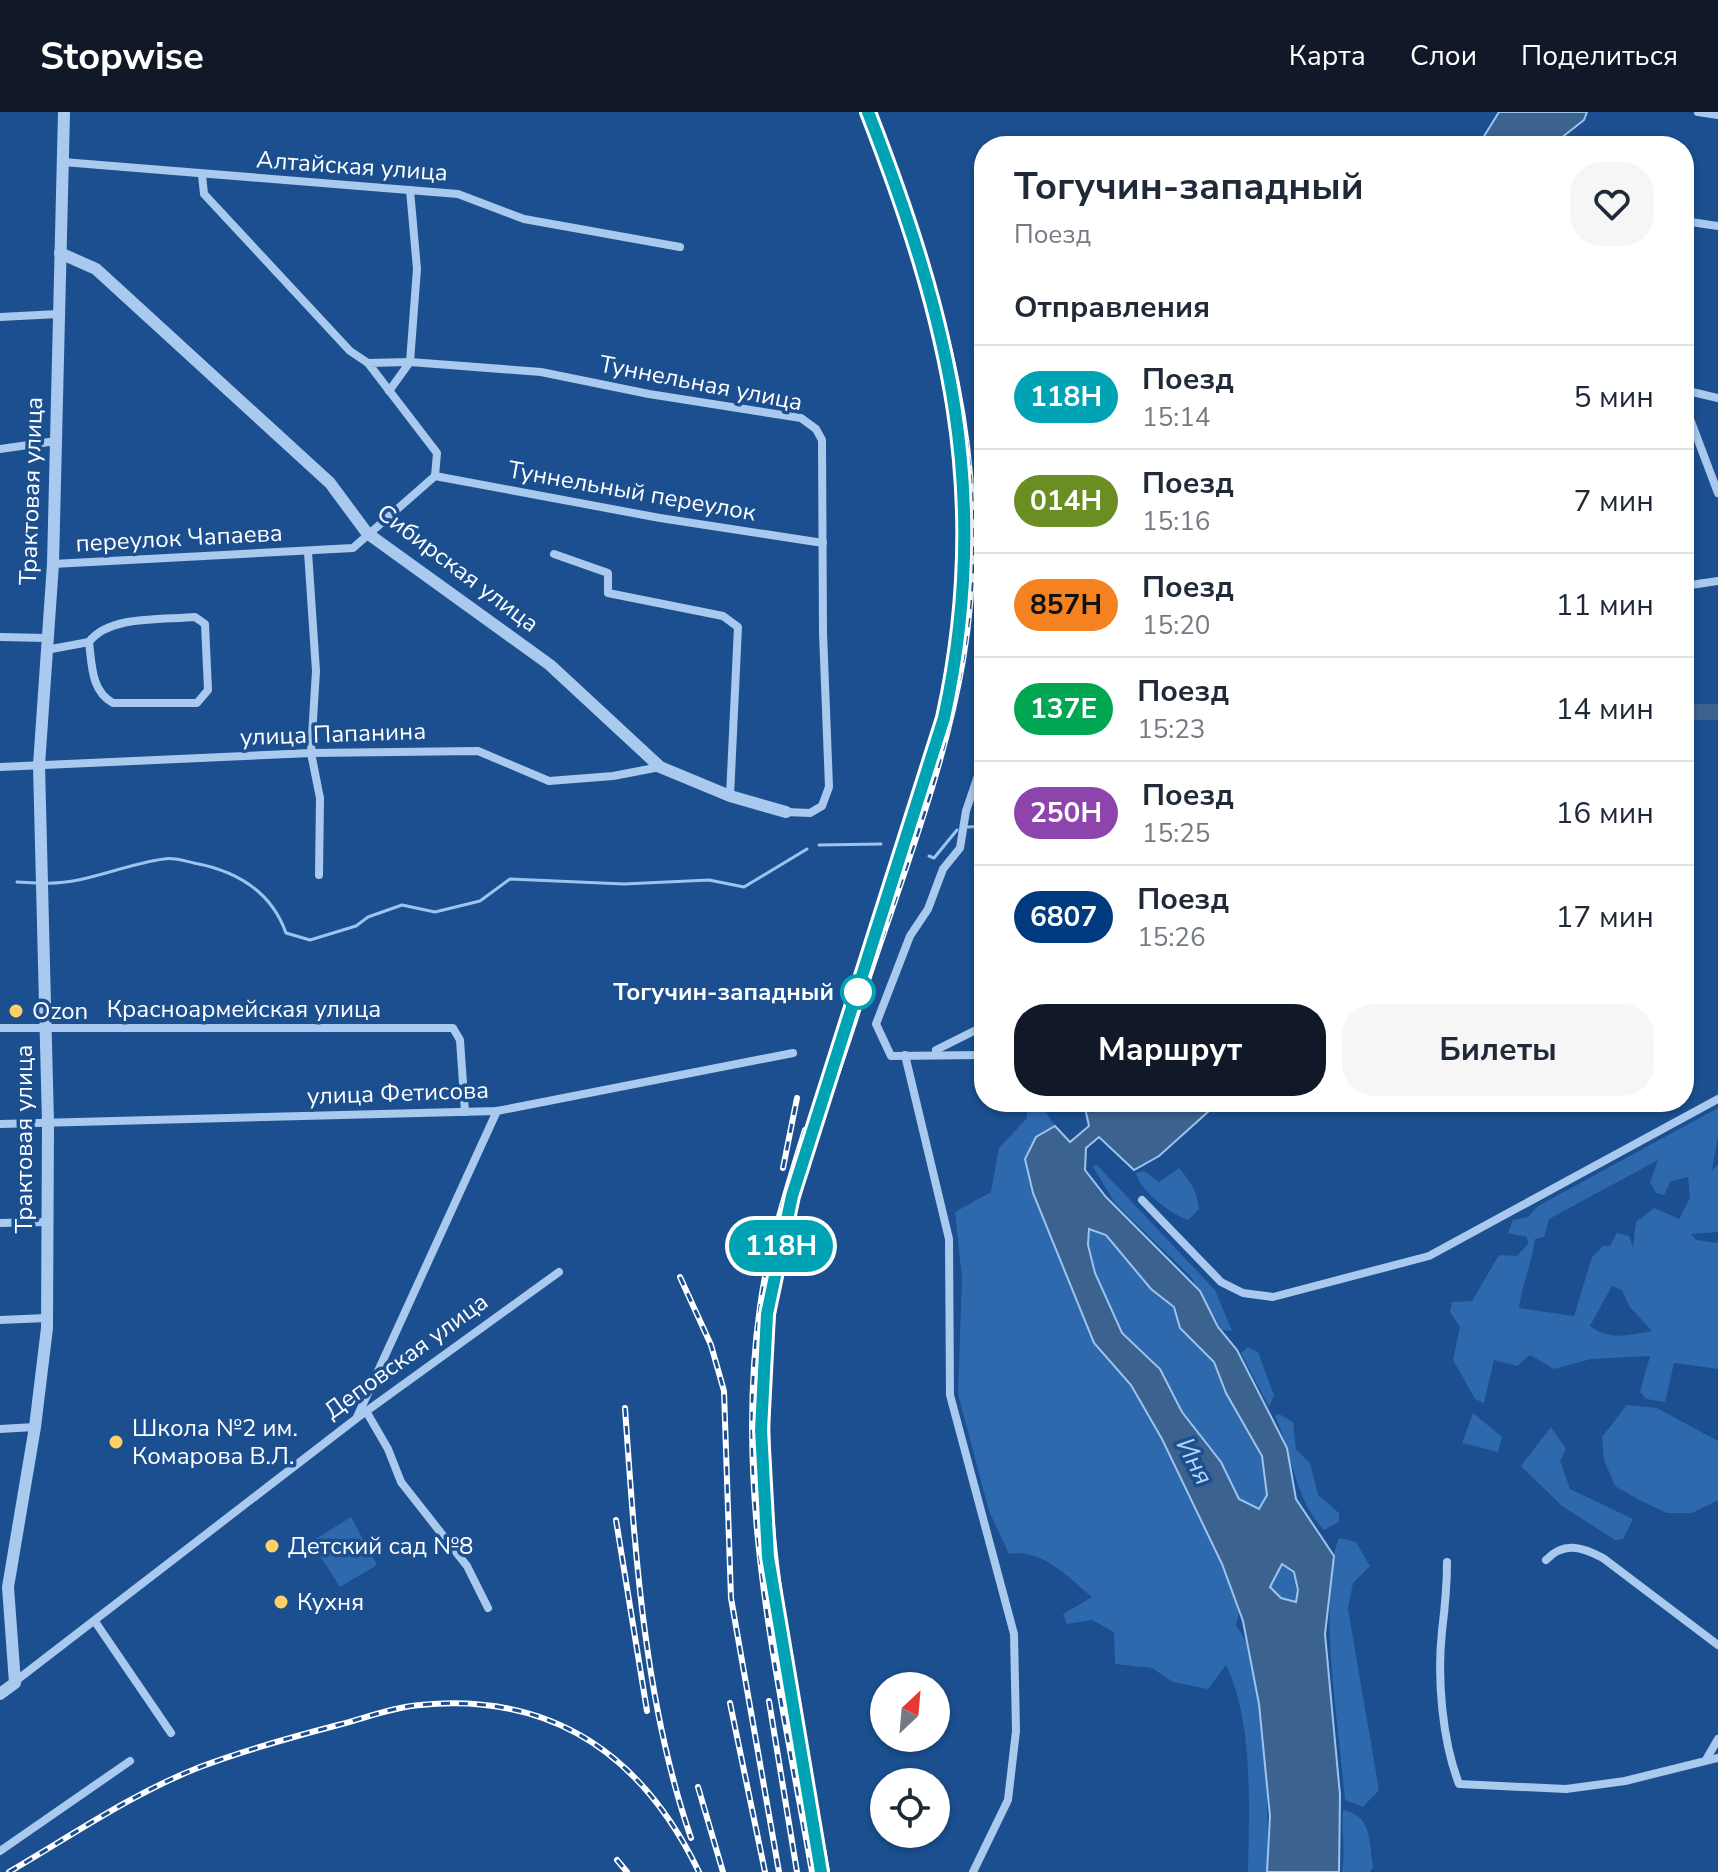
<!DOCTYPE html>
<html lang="ru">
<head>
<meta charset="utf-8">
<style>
	body { margin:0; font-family:"Nunito Sans",sans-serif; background:#f6f6f7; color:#1f2937; height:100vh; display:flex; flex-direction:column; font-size:30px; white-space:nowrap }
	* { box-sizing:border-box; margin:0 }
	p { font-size:26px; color:#747a83 }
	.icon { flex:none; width:44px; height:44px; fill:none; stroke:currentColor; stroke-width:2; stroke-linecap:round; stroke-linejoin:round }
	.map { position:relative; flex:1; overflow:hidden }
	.details { position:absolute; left:974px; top:24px; width:720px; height:976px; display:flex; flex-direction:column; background:#fff; border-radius:32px; box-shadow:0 2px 6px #0004 }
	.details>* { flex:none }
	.badge { padding:0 16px; border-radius:26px; font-size:28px; line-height:52px }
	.needle { width:52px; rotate:26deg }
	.tools { position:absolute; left:870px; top:1560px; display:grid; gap:16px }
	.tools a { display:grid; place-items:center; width:80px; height:80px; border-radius:50%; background:#fff; box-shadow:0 2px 6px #0004; font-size:40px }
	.map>.badge { position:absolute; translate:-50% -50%; box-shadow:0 0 0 4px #fff }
	h2 { padding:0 40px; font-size:30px; line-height:72px }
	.round { display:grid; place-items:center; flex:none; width:84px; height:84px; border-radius:32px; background:#f6f6f7 }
	.head { display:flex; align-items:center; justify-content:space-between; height:136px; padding:0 40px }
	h1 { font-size:38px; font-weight:700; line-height:60px }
	.primary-button { display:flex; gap:16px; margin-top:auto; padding:16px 40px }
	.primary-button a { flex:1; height:92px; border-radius:32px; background:#111827; color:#fff; font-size:32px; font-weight:700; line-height:92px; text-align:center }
	.primary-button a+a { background:#f6f6f7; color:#1f2937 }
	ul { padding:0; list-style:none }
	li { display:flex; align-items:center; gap:24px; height:104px; padding:0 40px; border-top:2px solid #e0e1e3 }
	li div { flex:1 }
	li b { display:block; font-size:30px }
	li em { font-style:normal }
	li .badge { min-width:88px; font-weight:700; text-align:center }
	header { display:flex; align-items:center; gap:48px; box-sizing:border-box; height:112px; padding:0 40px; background:#111827; color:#fff }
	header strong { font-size:38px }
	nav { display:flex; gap:44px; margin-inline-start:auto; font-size:28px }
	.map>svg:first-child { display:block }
	.green { fill:#2e69ad; fill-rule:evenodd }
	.water { fill:#3c6290; stroke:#9cc4f0; stroke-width:2; fill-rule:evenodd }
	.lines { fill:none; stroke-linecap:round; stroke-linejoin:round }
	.stream { stroke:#9cc4f0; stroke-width:3 }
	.river { stroke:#3c6290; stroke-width:16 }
	.minor { stroke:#a9c9ee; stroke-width:8 }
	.tertiary { stroke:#a9c9ee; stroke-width:12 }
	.rail-casing { stroke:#fff; stroke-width:6 }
	.rail { stroke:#1b4f8f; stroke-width:3; stroke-dasharray:9; stroke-linecap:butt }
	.line-casing { stroke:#fff; stroke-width:18 }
	.line { stroke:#00a3b4; stroke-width:12 }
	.stop-dot { fill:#fff; stroke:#00a3b4; stroke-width:4 }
	.poi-dot { fill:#ffd166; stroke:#1b4f8f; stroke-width:3 }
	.labels { text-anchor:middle; stroke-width:7; stroke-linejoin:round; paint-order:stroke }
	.street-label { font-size:24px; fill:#fff; stroke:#1b4f8f }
	.stop-label { font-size:24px; font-weight:bold; fill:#fff; stroke:#1b4f8f; text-anchor:end }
	.poi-label { font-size:24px; fill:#fff; stroke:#1b4f8f; text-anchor:start }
	.water-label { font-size:26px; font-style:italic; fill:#b5d3f5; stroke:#1b4f8f }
</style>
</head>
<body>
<header>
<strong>Stopwise</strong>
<nav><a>Карта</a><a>Слои</a><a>Поделиться</a></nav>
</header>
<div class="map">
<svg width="1718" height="1760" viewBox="0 0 1718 1760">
	<rect width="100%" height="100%" fill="#1b4f8f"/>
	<g class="green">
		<path d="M 1027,990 L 1039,990 L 1055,1014 L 1036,1025 L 1026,1047 L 1033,1081 L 1094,1231 L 1131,1273 L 1162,1327 L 1222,1452 L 1239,1499 L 1236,1514 C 1268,1547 1269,1711 1267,1760 L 1248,1760 C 1249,1696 1254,1611 1226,1553 L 1208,1577 L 1173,1570 L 1152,1556 L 1115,1552 L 1114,1520 L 1092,1508 L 1067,1512 L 1063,1502 L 1092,1485 C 1068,1465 1042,1436 1009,1442 L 989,1399 L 958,1282 L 962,1166 L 955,1100 L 991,1080 L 999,1036 L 1027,1006 Z"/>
		<path d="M 1718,996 L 1718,1025 L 1712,1058 L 1718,1053 L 1718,1120 L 1691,1122 L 1696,1128 L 1718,1131 L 1718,1257 L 1674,1251 L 1665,1290 L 1646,1287 L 1640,1280 L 1650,1244 L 1591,1247 L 1554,1257 L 1530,1243 L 1517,1254 L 1494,1248 L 1484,1291 L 1475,1287 L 1453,1248 L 1460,1215 L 1450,1200 L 1452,1190 L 1472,1189 L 1499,1143 L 1517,1144 L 1528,1132 L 1527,1125 L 1508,1121 L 1513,1108 L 1528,1105 L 1538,1094 ZM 1658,1048 L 1650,1070 L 1656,1081 L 1664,1083 L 1671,1069 L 1688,1065 L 1690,1086 L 1679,1107 L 1654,1096 L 1636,1110 L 1633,1135 L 1629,1124 L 1617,1121 L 1610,1134 L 1603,1134 L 1592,1145 L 1574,1204 L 1519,1196 C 1522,1171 1532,1152 1535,1127 L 1544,1125 L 1549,1107 ZM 1612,1174 L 1622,1178 L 1629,1194 L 1652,1219 C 1630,1223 1608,1229 1590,1214 Z"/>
		<path d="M 1096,1052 L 1215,1178 L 1232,1219 L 1222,1218 L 1191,1165 L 1115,1091 L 1093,1055 Z"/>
		<path d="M 1179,1056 C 1191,1070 1197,1079 1199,1097 L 1188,1108 C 1171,1102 1140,1079 1136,1061 L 1144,1059 L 1159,1070 Z"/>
		<path d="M 1088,1117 L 1106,1123 L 1151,1177 L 1174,1195 L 1180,1216 L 1214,1250 L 1226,1281 L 1262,1344 L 1267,1383 L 1259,1397 L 1239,1387 L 1221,1350 L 1182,1300 L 1160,1257 L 1122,1221 L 1094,1161 L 1088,1133 Z"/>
		<path d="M 1248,1235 L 1258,1240 L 1274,1283 L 1269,1295 L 1241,1241 Z"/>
		<path d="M 1627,1293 L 1657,1296 L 1718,1329 L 1718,1388 L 1692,1401 L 1667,1401 L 1639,1388 L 1615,1374 L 1604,1348 L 1602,1325 Z"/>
		<path d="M 1473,1301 L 1502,1325 L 1498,1340 L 1462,1331 Z"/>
		<path d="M 1279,1302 L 1293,1310 L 1296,1337 L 1310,1351 L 1318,1383 L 1339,1401 L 1339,1410 L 1324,1418 C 1294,1386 1293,1343 1275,1304 Z"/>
		<path d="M 1551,1315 L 1566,1337 L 1560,1349 L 1570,1377 L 1633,1407 L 1623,1427 L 1615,1428 L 1562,1394 L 1521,1354 Z"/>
		<path d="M 351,1405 L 377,1453 L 340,1475 L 311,1430 Z"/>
		<path d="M 1339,1426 L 1356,1430 L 1370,1454 L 1353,1471 L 1348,1497 L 1379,1678 L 1363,1695 L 1345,1688 L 1344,1678 C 1339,1615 1317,1481 1339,1426 Z"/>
		<path d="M 1282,1451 L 1294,1459 L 1298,1478 L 1296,1490 L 1281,1486 L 1270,1475 Z"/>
		<path d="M 1343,1698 C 1373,1704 1369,1731 1373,1755 L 1370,1760 L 1342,1760 C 1346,1739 1341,1719 1343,1698 Z"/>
	</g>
	<g class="water">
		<path d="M 1499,0 L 1587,0 L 1584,8 L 1551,34 L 1478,34 Z"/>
		<path d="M 1079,990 L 1219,990 L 1159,1044 L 1134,1058 L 1099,1025 L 1086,1036 L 1085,1058 L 1106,1085 L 1200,1179 L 1218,1215 L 1237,1238 L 1287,1336 L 1296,1387 L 1334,1444 L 1325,1522 L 1340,1683 L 1339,1760 L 1267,1760 L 1270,1704 L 1259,1592 L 1243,1509 L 1222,1452 L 1162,1327 L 1131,1273 L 1094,1231 L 1033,1081 L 1025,1047 L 1036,1025 L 1055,1014 L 1070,1030 L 1089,1014 L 1085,996 ZM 1089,1117 L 1106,1123 L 1151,1177 L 1174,1195 L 1180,1216 L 1214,1250 L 1226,1281 L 1262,1344 L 1267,1383 L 1259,1397 L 1239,1387 L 1221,1350 L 1182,1300 L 1160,1257 L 1122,1221 L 1095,1161 L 1088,1133 ZM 1282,1452 L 1294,1460 L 1298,1478 L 1296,1490 L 1281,1486 L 1270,1475 Z"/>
	</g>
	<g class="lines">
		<g class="stream">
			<path d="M 968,715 L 984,714"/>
			<path d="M 819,733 L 881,732"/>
			<path d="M 929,744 L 934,746 L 957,718"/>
			<path d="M 17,770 L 36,771"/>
			<path d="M 44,771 C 84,773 124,752 164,747 C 174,745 185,749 194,751 C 237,759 271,779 286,821 L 310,828 L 356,814 L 368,805 L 402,793 L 435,800 L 480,789 L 510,767 L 624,772 L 709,768 L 744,775 L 807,737"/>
		</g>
		<path class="river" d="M 1684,600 L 1718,600"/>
		<g class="minor">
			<path d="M 1698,0 L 1718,3"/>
			<path d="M 63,50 L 458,82 L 524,107 L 680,135"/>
			<path d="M 202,63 L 204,82 L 350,239 L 368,251"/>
			<path d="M 1684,109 L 1718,114"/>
			<path d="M 0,205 L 58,202"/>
			<path d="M 1684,278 L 1718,286"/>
			<path d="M 389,279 L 410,250 L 417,157 L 410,78"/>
			<path d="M 1684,291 L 1718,381"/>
			<path d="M 0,337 L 56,329"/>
			<path d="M 435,364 L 660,406 L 823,431"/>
			<path d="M 308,440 L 316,559 L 311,641 L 320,686 L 319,763"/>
			<path d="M 554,442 L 608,461 L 608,481 L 723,504 L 738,515 L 730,684"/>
			<path d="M 53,452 L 353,436 L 435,364 L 437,341 L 368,251 L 410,250 L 541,260 L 649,282 L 801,306 L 816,317 L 822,328 L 823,521 L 829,675 L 822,694 L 810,701 L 786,700"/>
			<path d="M 1684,474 L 1718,469"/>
			<path d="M 195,505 L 205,512 L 208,578 L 197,591 L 113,591 C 91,579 92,553 89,530 C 109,503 163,508 195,505 Z"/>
			<path d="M 0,525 L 46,526"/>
			<path d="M 46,538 L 89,530"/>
			<path d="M 984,646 L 966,699 L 960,736 L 943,757 L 928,797 L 910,824 L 876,912 L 891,944 L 984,943"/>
			<path d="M 0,655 L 311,641 L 478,639 L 549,669 L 613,664 L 660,655"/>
			<path d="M 0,916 L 453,916 L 460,928 L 465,1000"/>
			<path d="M 936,938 L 984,914"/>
			<path d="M 905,943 L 949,1127 L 950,1283 L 1014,1522 L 1016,1619 L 1008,1688 L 973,1760"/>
			<path d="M 0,1012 L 497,999 L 793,941"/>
			<path d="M 1142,1088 L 1221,1170 L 1243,1181 L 1273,1185 L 1429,1144 L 1718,987"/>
			<path d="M 0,1111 L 46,1110"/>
			<path d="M 0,1208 L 46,1206"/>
			<path d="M 366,1299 L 388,1337 L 401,1370 L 467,1454 L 488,1496"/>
			<path d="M 357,1305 L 497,999"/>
			<path d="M 0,1317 L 35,1315"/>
			<path d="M 1546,1448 C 1564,1429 1582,1435 1603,1446 L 1718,1533"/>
			<path d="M 1447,1450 C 1447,1474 1445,1495 1442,1519 C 1437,1566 1442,1628 1459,1672 L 1566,1677 L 1625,1669 L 1718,1646"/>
			<path d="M 96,1511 L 171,1621"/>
			<path d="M 13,1571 L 357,1306 L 559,1160"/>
			<path d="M 1707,1646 L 1718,1627"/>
			<path d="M 0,1739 L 130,1649"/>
		</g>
		<g class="tertiary">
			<path d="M 60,141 L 96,157 L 330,371 L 367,421 L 550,553 L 660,655 L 730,684 L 786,700"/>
			<path d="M 0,1582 L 15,1571 L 8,1475 L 35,1315 L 47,1216 L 48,1011 L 39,653 L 53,452 L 64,0"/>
		</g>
		<g class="rail-casing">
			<g id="rail">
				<path d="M 805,1018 C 787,1076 768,1135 760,1195 C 733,1384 780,1574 812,1760"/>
				<path d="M 783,1056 L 797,986"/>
				<path d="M 680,1165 L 711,1233 L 724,1279 L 731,1486 L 779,1760"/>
				<path d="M 625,1296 C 635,1439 644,1590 691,1726"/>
				<path d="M 616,1408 L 647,1599"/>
				<path d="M 769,1589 L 797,1760"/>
				<path d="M 730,1591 L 765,1760"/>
				<path d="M 698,1675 L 723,1760"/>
				<path d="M 617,1748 L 627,1760"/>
				<path d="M 9,1760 C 71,1724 133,1681 200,1655 C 245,1638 292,1625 338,1613 C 365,1606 393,1595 420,1593 C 553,1580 643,1644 699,1760"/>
				<path d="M 827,1760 C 795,1576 751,1390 773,1202 C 785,1100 825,1001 856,905 C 893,787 942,670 963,548 C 997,349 941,184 873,0"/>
			</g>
		</g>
		<use href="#rail" class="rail"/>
	</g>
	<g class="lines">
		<g class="line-casing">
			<path id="line" d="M 821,1760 L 768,1445 L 761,1318 L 767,1202 L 792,1084 L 944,606 C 993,383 949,208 868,0"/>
		</g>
		<use href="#line" class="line"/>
	</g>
	<circle class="stop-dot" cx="858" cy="880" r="16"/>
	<g class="poi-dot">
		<circle cx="16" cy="899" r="8"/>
		<circle cx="116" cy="1330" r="8"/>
		<circle cx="272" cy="1434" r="8"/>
		<circle cx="281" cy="1490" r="8"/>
	</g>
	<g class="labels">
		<g class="street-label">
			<text transform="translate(352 54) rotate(4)" y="8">Алтайская улица</text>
			<text transform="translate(701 271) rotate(11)" y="8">Туннельная улица</text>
			<text transform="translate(31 379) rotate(-88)" y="8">Трактовая улица</text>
			<text transform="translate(632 379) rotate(10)" y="8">Туннельный переулок</text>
			<text transform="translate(179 426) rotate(-3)" y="8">переулок Чапаева</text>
			<text transform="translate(458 456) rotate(37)" y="8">Сибирская улица</text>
			<text transform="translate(333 622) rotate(-2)" y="8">улица Папанина</text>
			<text x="244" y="905">Красноармейская улица</text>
			<text transform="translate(398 981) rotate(-2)" y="8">улица Фетисова</text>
			<text transform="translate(24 1027) rotate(-90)" y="8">Трактовая улица</text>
			<text transform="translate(406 1244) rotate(-36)" y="8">Деповская улица</text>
		</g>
		<g class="stop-label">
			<text x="834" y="888">Тогучин-западный</text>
		</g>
		<g class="poi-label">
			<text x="32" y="907">Ozon</text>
			<text x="132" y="1324">Школа №2 им.<tspan x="132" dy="28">Комарова В.Л.</tspan></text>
			<text x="288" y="1442">Детский сад №8</text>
			<text x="297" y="1498">Кухня</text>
		</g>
		<g class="water-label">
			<text transform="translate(1195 1349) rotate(62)" y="9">Иня</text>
		</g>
	</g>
</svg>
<div class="tools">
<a><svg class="needle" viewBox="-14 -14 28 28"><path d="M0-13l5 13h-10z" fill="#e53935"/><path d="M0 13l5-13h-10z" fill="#747a83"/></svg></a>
<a><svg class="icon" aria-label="locate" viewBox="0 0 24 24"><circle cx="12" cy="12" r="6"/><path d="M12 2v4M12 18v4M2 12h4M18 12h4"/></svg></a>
</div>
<b class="badge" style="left:781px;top:1134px;background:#00a3b4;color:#fff">118Н</b>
<section class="details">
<div class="head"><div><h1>Тогучин-западный</h1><p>Поезд</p></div><a class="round"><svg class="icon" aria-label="heart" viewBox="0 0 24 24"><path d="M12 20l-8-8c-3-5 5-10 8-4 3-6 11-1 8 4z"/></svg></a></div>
<h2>Отправления</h2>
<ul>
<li><span class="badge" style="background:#00a3b4;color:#fff">118Н</span><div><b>Поезд</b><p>15:14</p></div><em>5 мин</em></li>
<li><span class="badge" style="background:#6b8e23;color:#fff">014Н</span><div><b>Поезд</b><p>15:16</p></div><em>7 мин</em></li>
<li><span class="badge" style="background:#f58220;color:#111">857Н</span><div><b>Поезд</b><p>15:20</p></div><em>11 мин</em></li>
<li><span class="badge" style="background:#00a651;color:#fff">137Е</span><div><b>Поезд</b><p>15:23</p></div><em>14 мин</em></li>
<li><span class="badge" style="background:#8e44ad;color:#fff">250Н</span><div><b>Поезд</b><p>15:25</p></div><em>16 мин</em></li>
<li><span class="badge" style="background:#003b80;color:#fff">6807</span><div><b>Поезд</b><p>15:26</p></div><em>17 мин</em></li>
</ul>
<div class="primary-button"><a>Маршрут</a><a>Билеты</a></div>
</section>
</div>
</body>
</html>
